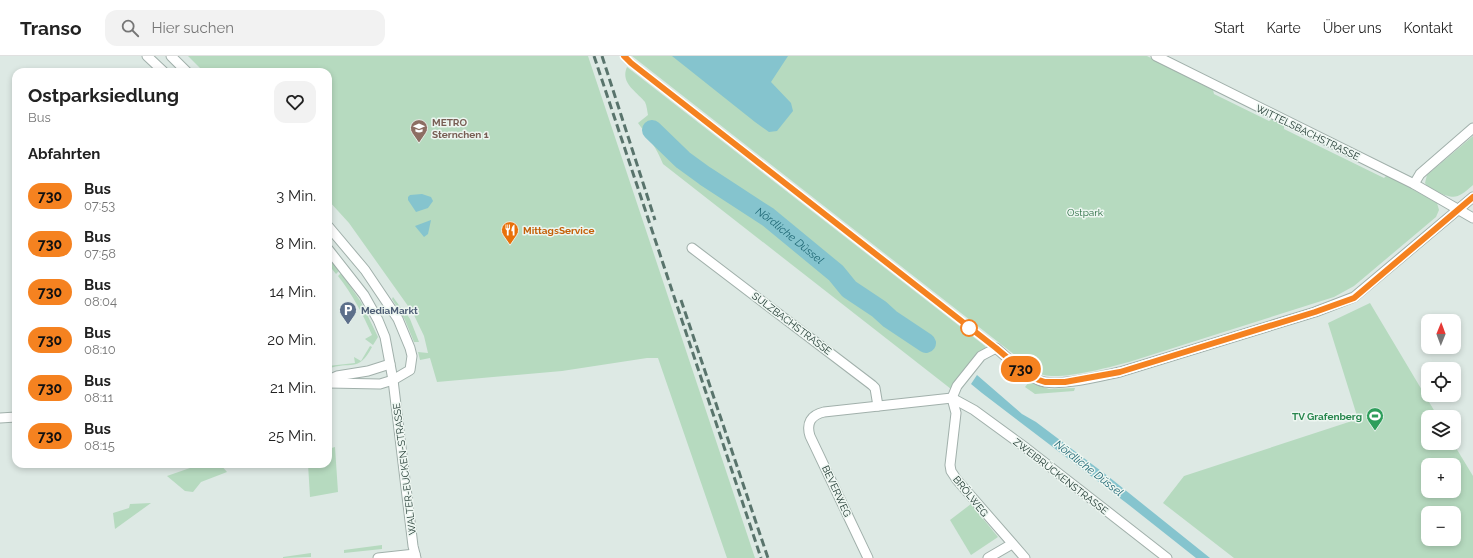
<!DOCTYPE html>
<html lang="de">
<head>
<meta charset="utf-8">
<style>
	body { margin:0; font-family:Raleway,sans-serif; background:#f2f2f2; color:#222; height:100vh; display:flex; flex-direction:column; font-size:15px; white-space:nowrap }
	* { box-sizing:border-box; margin:0 }
	p { font-size:13px; color:#767676 }
	.icon { flex:none; width:22px; height:22px; fill:none; stroke:currentColor; stroke-width:2; stroke-linecap:round; stroke-linejoin:round }
	.map { position:relative; flex:1; overflow:hidden }
	.sheet { position:absolute; left:12px; top:12px; width:320px; height:400px; display:flex; flex-direction:column; background:#fff; border-radius:12px; box-shadow:0 2px 6px #0003 }
	.sheet>* { flex:none }
	.badge { padding:0 8px; border-radius:13px; font-size:14px; line-height:26px }
	.needle { width:26px; rotate:1deg }
	.fabs { position:absolute; left:1421px; top:258px; display:grid; gap:8px }
	.fabs a { display:grid; place-items:center; width:40px; height:40px; border-radius:8px; background:#fff; box-shadow:0 2px 6px #0003; font-size:20px }
	.map>.badge { position:absolute; translate:-50% -50%; box-shadow:0 0 0 2px #fff }
	h2 { padding:0 16px; font-size:15px; line-height:36px }
	.round { display:grid; place-items:center; flex:none; width:42px; height:42px; border-radius:12px; background:#f2f2f2 }
	.summary { display:flex; align-items:center; justify-content:space-between; height:68px; padding:0 16px }
	h1 { font-size:19px; font-weight:700; line-height:30px }
	ul { padding:0; list-style:none }
	li { display:flex; align-items:center; gap:12px; height:48px; padding:0 16px }
	li div { flex:1 }
	li b { display:block; font-size:15px }
	li em { font-style:normal }
	li .badge { min-width:44px; font-weight:700; text-align:center }
	header { display:flex; align-items:center; gap:24px; box-sizing:border-box; height:56px; padding:0 20px; background:#fff; border-bottom:1px solid #e0e0e0 }
	header strong { font-size:19px }
	nav { display:flex; gap:22px; margin-inline-start:auto; font-size:14px }
	.search { width:280px; height:36px; background:#f2f2f2; display:flex; align-items:center; gap:10px; box-sizing:border-box; padding:0 14px; border-radius:12px; color:#767676; font-size:15px }
	.map>svg:first-child { display:block }
	.green { fill:#b6dabf; fill-rule:evenodd }
	.water { fill:#85c4ce }
	.lines { fill:none; stroke-linecap:round; stroke-linejoin:round }
	.river { stroke:#85c4ce; stroke-width:20 }
	.street-casing { stroke:#a1b0ab; stroke-width:11 }
	.street { stroke:#fff; stroke-width:9 }
	.rail { stroke:#59746c; stroke-width:3; stroke-dasharray:8 4; stroke-linecap:butt }
	.line-casing { stroke:#fff; stroke-width:9 }
	.line { stroke:#f58220; stroke-width:6 }
	.stop-dot { fill:#fff; stroke:#f58220; stroke-width:2 }
	.labels { text-anchor:middle; stroke-width:3; stroke-linejoin:round; paint-order:stroke }
	.education-label { font-size:10px; font-weight:bold; fill:#785e54; stroke:#edf6f1; text-anchor:start }
	.street-label { font-size:10px; fill:#203831; stroke:#edf6f1 }
	.park-label { font-size:10px; fill:#2b6d43; stroke:#edf6f1 }
	.food-label { font-size:10px; font-weight:bold; fill:#c56008; stroke:#edf6f1; text-anchor:start }
	.service-label { font-size:10px; font-weight:bold; fill:#4e5e75; stroke:#edf6f1; text-anchor:start }
	.leisure-label { font-size:10px; font-weight:bold; fill:#27864d; stroke:#edf6f1; text-anchor:end }
	.water-label { font-size:11px; font-style:italic; fill:#1c6572; stroke:#edf6f1 }
</style>
</head>
<body>
<header>
<strong>Transo</strong>
<div class="search"><svg class="icon" aria-label="search" viewBox="0 0 24 24"><circle cx="10" cy="10" r="6"/><path d="M15 15l6 6"/></svg>Hier suchen</div>
<nav><a>Start</a><a>Karte</a><a>Über uns</a><a>Kontakt</a></nav>
</header>
<div class="map">
<svg width="1473" height="502" viewBox="0 0 1473 502">
	<rect width="100%" height="100%" fill="#dde9e4"/>
	<g class="green">
		<path d="M 188,0 L 588,0 L 755,502 L 727,502 L 658,302 L 647,302 L 562,315 L 437,326 L 430,302 L 420,304 L 418,296 L 428,297 L 424,280 L 413,257 L 349,167 L 328,144 L 328,16 L 204,16 Z"/>
		<path d="M 632,0 L 1147,0 L 1213,34 L 1214,38 L 1269,65 L 1272,63 L 1284,69 L 1284,73 L 1384,122 L 1387,119 L 1437,147 L 1439,154 L 1436,161 L 1354,230 L 1334,241 L 1129,306 C 1111,311 1061,324 1044,319 C 1039,318 1035,314 1030,311 Z"/>
		<path d="M 627,11 L 985,290 L 986,292 L 974,301 L 951,333 L 663,108 C 657,93 648,80 638,67 L 648,59 C 647,55 647,50 645,46 C 636,35 620,27 627,11 Z"/>
		<path d="M 1473,80 L 1473,129 C 1458,142 1456,144 1437,136 C 1432,133 1428,132 1425,127 L 1427,119 Z"/>
		<path d="M 328,201 L 339,215 L 336,218 L 328,208 Z"/>
		<path d="M 341,217 L 361,246 L 378,281 L 373,289 L 365,283 L 372,279 C 363,258 352,238 338,220 Z"/>
		<path d="M 393,241 L 401,252 L 404,254 L 410,263 L 419,286 L 414,286 L 405,264 L 392,243 Z"/>
		<path d="M 1370,247 L 1438,361 L 1428,361 L 1428,387 L 1453,387 L 1473,420 L 1473,502 L 1234,502 L 1163,447 L 1184,420 L 1358,363 L 1328,267 ZM 1428,409 L 1454,409 L 1454,435 L 1428,435 ZM 1428,457 L 1454,457 L 1454,483 L 1428,483 Z"/>
		<path d="M 370,290 L 372,291 C 358,318 350,304 328,313 L 328,310 L 355,307 L 354,301 L 361,305 Z"/>
		<path d="M 1029,326 L 1049,333 L 1075,332 L 1074,335 L 1035,338 L 1025,331 Z"/>
		<path d="M 335,391 L 338,436 L 310,441 L 308,408 L 328,408 L 328,393 Z"/>
		<path d="M 220,408 L 227,416 L 201,426 L 193,436 L 185,435 L 167,420 L 190,412 Z"/>
		<path d="M 151,447 L 115,473 L 113,457 L 129,452 L 130,448 Z"/>
		<path d="M 971,448 L 998,481 L 971,499 L 950,464 Z"/>
		<path d="M 382,489 L 382,493 L 344,497 L 344,494 Z"/>
		<path d="M 311,497 L 311,501 L 283,502 L 283,501 Z"/>
	</g>
	<g class="water">
		<path d="M 672,0 L 788,0 L 771,26 L 791,47 L 793,55 L 777,75 L 769,76 L 755,66 Z"/>
		<path d="M 422,138 L 431,141 L 433,145 L 428,152 L 416,156 L 408,144 L 408,141 L 410,139 Z"/>
		<path d="M 431,164 L 428,178 L 424,181 L 415,170 Z"/>
		<path d="M 977,319 L 1022,358 L 1036,366 L 1109,421 L 1210,502 L 1196,502 L 1129,449 L 982,337 L 971,328 Z"/>
	</g>
	<g class="lines">
		<path class="river" id="s1" d="M 652,74 L 683,104 L 705,120 L 768,161 L 836,217 L 849,233 L 879,253 L 890,263 L 926,287"/>
		<g class="street-casing">
			<g id="street">
				<path d="M 147,0 L 164,16"/>
				<path d="M 171,0 L 187,16"/>
				<path d="M 1156,0 L 1414,128 L 1473,162"/>
				<path d="M 1414,128 L 1420,118 L 1473,72"/>
				<path d="M 328,170 L 365,214 L 398,263 L 410,292 L 412,300 L 410,314 L 393,324 L 380,328 L 328,327"/>
				<path d="M 692,192 L 872,329 L 875,332 L 878,350"/>
				<path d="M 328,193 L 364,239 L 378,264 L 385,281 L 393,324 L 413,490 L 416,502"/>
				<path d="M 328,324 L 337,320 L 368,315 L 390,308"/>
				<path d="M 952,342 L 957,330 L 981,300 L 996,292 C 1009,303 1022,317 1038,324 C 1055,332 1101,320 1120,316 L 1315,256 L 1354,241 L 1473,141"/>
				<path d="M 952,342 L 974,354 L 1026,392 L 1167,502"/>
				<path d="M 952,342 L 956,357 L 950,409 L 951,415 L 957,424 L 1025,502"/>
				<path d="M 0,362 L 16,361"/>
				<path d="M 378,502 L 415,498"/>
				<path d="M 868,502 L 810,380 C 806,367 811,359 824,356 L 952,342"/>
				<path d="M 988,502 L 1012,488"/>
			</g>
		</g>
		<use href="#street" class="street"/>
		<g class="rail">
			<path d="M 594,0 L 761,502"/>
			<path d="M 602,0 L 655,164"/>
			<path d="M 681,244 L 768,502"/>
		</g>
	</g>
	<g class="lines">
		<g class="line-casing">
			<path id="line" d="M 624,0 L 631,7 L 996,292 L 1029,320 L 1039,324 L 1045,326 L 1065,326 L 1120,316 L 1315,256 L 1354,242 L 1473,141"/>
		</g>
		<use href="#line" class="line"/>
	</g>
	<defs>
		<g id="school-pin" transform="scale(0.9)"><path d="M0 17L-7.5 6A9.5 9.5 0 1 1 7.5 6Z" fill="#8d6e63" stroke="#edf6f1"/><path d="M0-5L7-2L0 1L-7-2ZM-4 1L0 2.5L4 1V4Q0 6-4 4Z" fill="#fff"/></g>
		<g id="restaurant-pin" transform="scale(0.9)"><path d="M0 17L-7.5 6A9.5 9.5 0 1 1 7.5 6Z" fill="#e8710a" stroke="#edf6f1"/><path d="M-5-6h1v4h1v-4h1v4h1v-4h1v5L-1.5 .5V6h-2V.5L-5-1ZM5-6V6H3V1.5H1.5Q1.5-4 5-6Z" fill="#fff"/></g>
		<g id="parking-pin" transform="scale(0.9)"><path d="M0 17L-7.5 6A9.5 9.5 0 1 1 7.5 6Z" fill="#5c6f8a" stroke="#edf6f1"/><path d="M-3.5-5.5H1a3.5 3.5 0 0 1 0 7H-1V5.5H-3.5ZM-1-3.4V-.6H.8a1.4 1.4 0 0 0 0-2.8Z" fill="#fff"/></g>
		<g id="stadium-pin" transform="scale(0.9)"><path d="M0 17L-7.5 6A9.5 9.5 0 1 1 7.5 6Z" fill="#2e9e5b" stroke="#edf6f1"/><path d="M0-5a6.5 5 0 1 0 0 10a6.5 5 0 1 0 0-10ZM-3.5-1.8h7v3.6h-7Z" fill="#fff"/></g>
	</defs>
	<g fill-rule="evenodd">
		<use href="#school-pin" x="419" y="72"/>
		<use href="#restaurant-pin" x="510" y="174"/>
		<use href="#parking-pin" x="348" y="254"/>
		<use href="#stadium-pin" x="1375" y="360"/>
	</g>
	<circle class="stop-dot" cx="969" cy="272" r="8"/>
	<g class="labels">
		<g class="education-label">
			<text x="432" y="70">METRO<tspan x="432" dy="12">Sternchen 1</tspan></text>
		</g>
		<g class="street-label">
			<text transform="translate(1308 76) rotate(26)" y="4">WITTELSBACHSTRASSE</text>
			<text transform="translate(792 267) rotate(37)" y="4">SULZBACHSTRASSE</text>
			<text transform="translate(404 413) rotate(-97)" y="4">WALTER-EUCKEN-STRASSE</text>
			<text transform="translate(1061 420) rotate(38)" y="4">ZWEIBRÜCKENSTRASSE</text>
			<text transform="translate(837 435) rotate(65)" y="4">BEVERWEG</text>
			<text transform="translate(971 440) rotate(51)" y="4">BRÖLWEG</text>
		</g>
		<g class="park-label">
			<text x="1085" y="160">Ostpark</text>
		</g>
		<g class="food-label">
			<text x="523" y="178">MittagsService</text>
		</g>
		<g class="service-label">
			<text x="361" y="258">MediaMarkt</text>
		</g>
		<g class="leisure-label">
			<text x="1362" y="364">TV Grafenberg</text>
		</g>
		<g class="water-label">
			<text dy="4" stroke="none"><textPath href="#s1" startOffset="174">Nördliche Düssel</textPath></text>
			<text transform="translate(1089 412) rotate(38)" y="4">Nördliche Düssel</text>
		</g>
	</g>
</svg>
<div class="fabs">
<a><svg class="needle" viewBox="-14 -14 28 28"><path d="M0-13l5 13h-10z" fill="#e53935"/><path d="M0 13l5-13h-10z" fill="#767676"/></svg></a>
<a><svg class="icon" aria-label="locate" viewBox="0 0 24 24"><circle cx="12" cy="12" r="6"/><path d="M12 2v4M12 18v4M2 12h4M18 12h4"/></svg></a>
<a><svg class="icon" aria-label="layers" viewBox="0 0 24 24"><path d="M12 4l9 5-9 5-9-5zM3 14l9 5 9-5"/></svg></a>
<a>+</a>
<a>−</a>
</div>
<b class="badge" style="left:1021px;top:313px;background:#f58220;color:#111">730</b>
<section class="sheet">
<div class="summary"><div><h1>Ostparksiedlung</h1><p>Bus</p></div><a class="round"><svg class="icon" aria-label="heart" viewBox="0 0 24 24"><path d="M12 20l-8-8c-3-5 5-10 8-4 3-6 11-1 8 4z"/></svg></a></div>
<h2>Abfahrten</h2>
<ul>
<li><span class="badge" style="background:#f58220;color:#111">730</span><div><b>Bus</b><p>07:53</p></div><em>3 Min.</em></li>
<li><span class="badge" style="background:#f58220;color:#111">730</span><div><b>Bus</b><p>07:58</p></div><em>8 Min.</em></li>
<li><span class="badge" style="background:#f58220;color:#111">730</span><div><b>Bus</b><p>08:04</p></div><em>14 Min.</em></li>
<li><span class="badge" style="background:#f58220;color:#111">730</span><div><b>Bus</b><p>08:10</p></div><em>20 Min.</em></li>
<li><span class="badge" style="background:#f58220;color:#111">730</span><div><b>Bus</b><p>08:11</p></div><em>21 Min.</em></li>
<li><span class="badge" style="background:#f58220;color:#111">730</span><div><b>Bus</b><p>08:15</p></div><em>25 Min.</em></li>
</ul>
</section>
</div>
</body>
</html>
